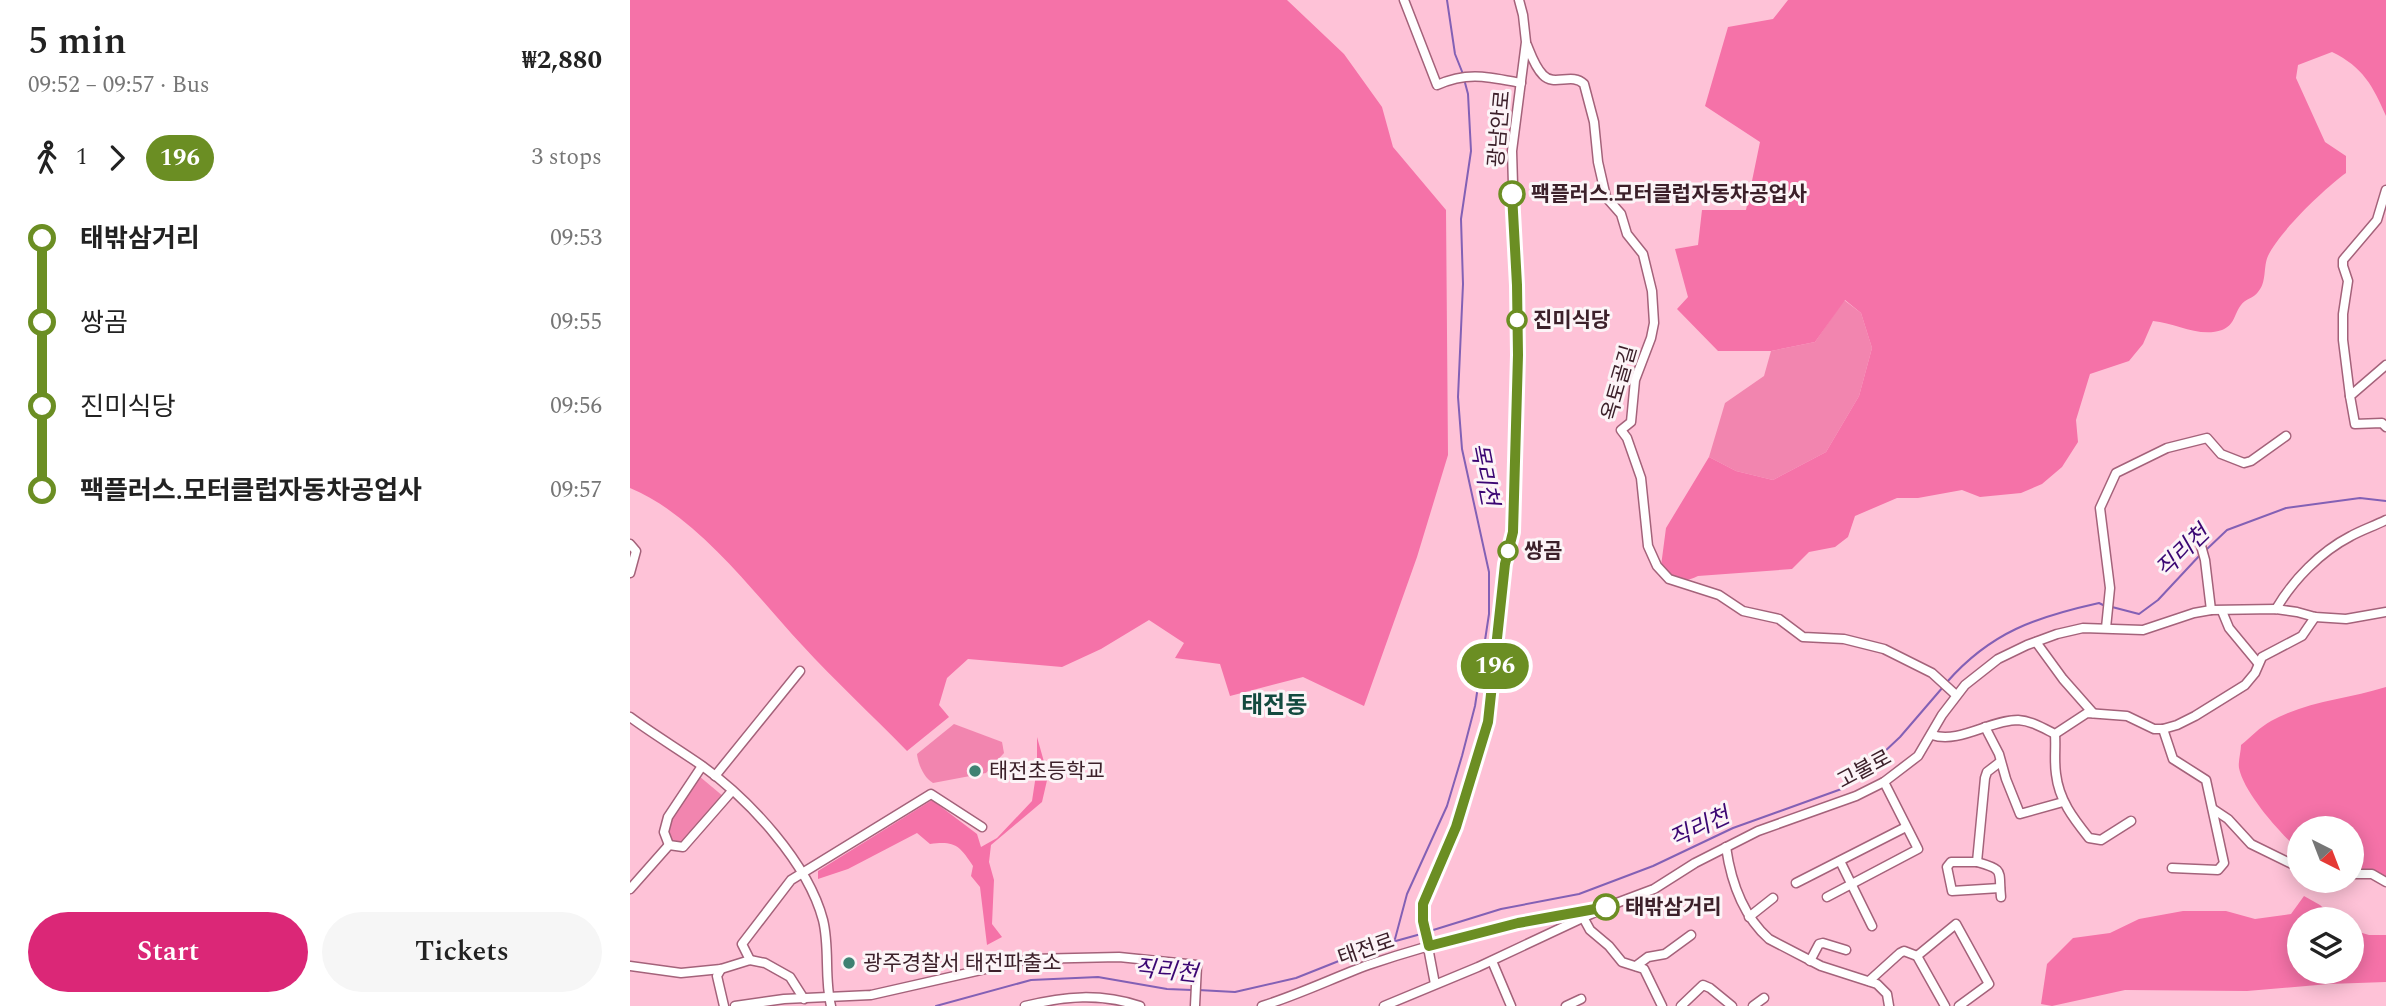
<!DOCTYPE html>
<html lang="en">
<head>
<meta charset="utf-8">
<style>
	body { margin:0; font-family:Spectral,"Noto Sans KR",serif; background:#f6f6f6; color:#222; height:100vh; display:flex; flex-direction:column; font-size:26px; white-space:nowrap }
	* { box-sizing:border-box; margin:0 }
	p { font-size:23px; color:#767676 }
	.icon { flex:none; width:38px; height:38px; fill:none; stroke:currentColor; stroke-width:2; stroke-linecap:round; stroke-linejoin:round }
	.map { position:relative; flex:1; overflow:hidden }
	.side { display:flex; flex-direction:column; background:#fff; width:630px }
	.side>* { flex:none }
	.badge { padding:0 14px; border-radius:23px; font-size:24px; line-height:46px }
	.needle { width:46px; rotate:138deg }
	.fabs { position:absolute; left:1657px; top:816px; display:grid; gap:14px }
	.fabs a { display:grid; place-items:center; width:77px; height:77px; border-radius:50%; background:#fff; box-shadow:0 4px 18px #0003; font-size:35px }
	.map>.badge { position:absolute; translate:-50% -50%; box-shadow:0 0 0 4px #fff }
	.legs { display:flex; align-items:center; gap:10px; height:77px; padding:0 28px; font-size:23px }
	.legs p { margin-inline-start:auto }
	.head { display:flex; align-items:center; justify-content:space-between; height:119px; padding:0 28px }
	h1 { font-size:38px; font-weight:600; line-height:52px }
	.button { display:flex; gap:14px; margin-top:auto; padding:14px 28px }
	.button a { flex:1; height:80px; border-radius:42px; background:#db2777; color:#fff; font-size:28px; font-weight:600; line-height:80px; text-align:center }
	.button a+a { background:#f6f6f6; color:#222 }
	ul { padding:0 28px; list-style:none }
	li { display:flex; align-items:center; gap:24px; height:84px; font-size:26px }
	li i { display:grid; place-items:center; width:10px; height:100%; margin:0 9px; background:currentColor }
	li i::after { content:''; width:18px; height:18px; margin:-9px; border:5px solid; border-radius:50%; background:#fff }
	li p { margin-inline-start:auto }
	li:first-child i { background:linear-gradient(#0000 50%,currentColor 0) }
	li:last-child i { background:linear-gradient(currentColor 50%,#0000 0) }
	main { display:flex; flex:1; min-height:0 }
	.map>svg:first-child { display:block }
	.green { fill:#f285af }
	.forest { fill:#f572a8 }
	.lines { fill:none; stroke-linecap:round; stroke-linejoin:round }
	.stream { stroke:#8360b5; stroke-width:2 }
	.minor-casing { stroke:#a4627a; stroke-width:11 }
	.minor { stroke:#fff; stroke-width:8 }
	.line-1-casing { stroke:#fff; stroke-width:16 }
	.line-1 { stroke:#6b8e23; stroke-width:10 }
	.stop-1-dot { fill:#fff; stroke:#6b8e23; stroke-width:3.5 }
	.poi-dot { fill:#3f8172; stroke:#fcf4f7; stroke-width:2.5 }
	.labels { text-anchor:middle; stroke-width:6; stroke-linejoin:round; paint-order:stroke }
	.street-label { font-size:21px; fill:#3c202a; stroke:#fcf4f7 }
	.stop-label { font-size:21px; font-weight:bold; fill:#3c202a; stroke:#fcf4f7; text-anchor:start }
	.poi-label { font-size:21px; fill:#3c202a; stroke:#fcf4f7; text-anchor:start }
	.water-label { font-size:23px; font-style:italic; fill:#3b0673; stroke:#fcf4f7 }
	.quarter-label { font-size:24px; font-weight:bold; fill:#134a3f; stroke:#fcf4f7 }
</style>
</head>
<body>
<main>
<section class="side">
<div class="head"><div><h1>5 min</h1><p>09:52 – 09:57 · Bus</p></div><b>₩2,880</b></div>
<div class="legs"><svg class="icon" aria-label="walk" viewBox="0 0 24 24"><circle cx="13" cy="4" r="2"/><path d="M13 8l-2 6 4 7M11 14l-3 7M7 12l3-4h3l4 4"/></svg>1<svg class="icon" aria-label="forward" viewBox="0 0 24 24"><path d="M9 5l7 7-7 7"/></svg><b class="badge" style="background:#6b8e23;color:#fff">196</b><p>3 stops</p></div>
<ul>
<li><i style="color:#6b8e23"></i><b>태밖삼거리</b><p>09:53</p></li>
<li><i style="color:#6b8e23"></i><span>쌍곰</span><p>09:55</p></li>
<li><i style="color:#6b8e23"></i><span>진미식당</span><p>09:56</p></li>
<li><i style="color:#6b8e23"></i><b>팩플러스.모터클럽자동차공업사</b><p>09:57</p></li>
</ul>
<div class="button"><a>Start</a><a>Tickets</a></div>
</section>
<div class="map">
<svg width="1756" height="1006" viewBox="0 0 1756 1006">
	<rect width="100%" height="100%" fill="#fec2d7"/>
	<g class="green">
		<path d="M 1214,300 L 1231,313 L 1242,348 L 1229,396 L 1196,452 L 1143,480 L 1106,471 L 1079,457 L 1095,403 L 1134,376 L 1141,351 L 1185,342 Z"/>
		<path d="M 324,724 L 372,742 L 374,753 L 356,773 L 303,783 C 294,778 288,764 287,754 Z"/>
		<path d="M 69,776 L 94,797 L 56,841 L 48,843 L 41,842 L 34,833 L 40,819 Z"/>
	</g>
	<g class="forest">
		<path d="M 0,0 L 657,0 L 714,54 L 752,107 L 763,147 L 816,210 L 818,455 L 787,557 L 734,706 L 673,677 L 600,696 L 590,664 L 545,658 L 554,643 L 519,620 L 471,649 L 432,667 L 338,659 L 317,678 L 309,705 L 319,717 L 277,751 C 242,715 205,681 172,645 C 123,592 66,515 0,488 Z"/>
		<path d="M 1158,0 L 1756,0 L 1756,116 C 1743,86 1733,67 1702,52 L 1668,65 L 1666,78 L 1695,142 L 1716,156 L 1716,173 C 1695,188 1649,232 1638,256 C 1633,267 1637,282 1628,292 C 1624,298 1615,299 1611,305 C 1604,314 1605,325 1592,330 C 1569,338 1546,323 1523,321 L 1513,344 L 1499,361 L 1460,374 L 1446,420 L 1448,442 L 1432,467 L 1412,484 L 1391,493 L 1350,497 L 1332,490 L 1288,498 L 1267,498 L 1225,516 L 1218,537 L 1205,547 L 1179,552 L 1162,569 L 1068,576 C 1051,585 1044,578 1031,566 L 1036,528 L 1079,457 L 1106,471 L 1143,480 L 1196,452 L 1229,396 L 1242,348 L 1231,313 L 1215,300 L 1185,342 L 1141,351 L 1088,351 L 1047,309 L 1058,297 L 1045,249 L 1068,245 L 1072,210 L 1116,210 L 1130,142 L 1075,106 L 1098,27 L 1143,19 Z"/>
		<path d="M 1756,687 L 1756,881 L 1731,870 L 1722,869 L 1722,828 L 1670,828 L 1669,850 C 1650,833 1614,793 1609,768 C 1608,761 1611,752 1611,745 C 1621,737 1630,727 1641,721 C 1677,701 1718,699 1756,687 Z"/>
		<path d="M 407,737 L 418,776 L 412,802 L 361,845 L 359,862 L 364,880 L 362,924 L 372,937 L 357,945 L 350,887 L 341,876 L 343,866 C 329,845 325,841 300,844 L 287,833 L 218,869 L 188,879 L 188,871 L 302,800 L 347,834 L 351,847 L 367,838 L 402,801 L 407,768 Z"/>
		<path d="M 1674,896 L 1690,905 L 1705,919 L 1670,919 L 1670,971 L 1722,971 L 1722,930 L 1739,935 L 1756,935 L 1756,982 L 1699,984 L 1617,991 L 1495,990 L 1422,1006 L 1411,1004 L 1417,964 L 1443,938 L 1480,933 L 1509,919 L 1553,911 L 1596,911 L 1625,919 L 1661,914 Z"/>
	</g>
	<g class="lines">
		<g class="stream">
			<path d="M 817,0 L 825,54 L 833,74"/>
			<path d="M 1577,549 L 1597,530 L 1656,508 L 1730,498 L 1756,501"/>
			<path d="M 1482,607 L 1509,614 L 1528,600 L 1570,555"/>
			<path d="M 1317,682 C 1361,632 1406,617 1469,603 L 1473,605"/>
			<path d="M 800,931 L 871,909 L 949,894 L 1023,866 L 1103,828 L 1217,787 L 1270,737 L 1313,687"/>
			<path d="M 765,939 L 777,894 L 817,806 L 832,756 L 845,706 L 859,614 L 859,572 L 832,449 L 828,397 L 833,284 L 831,219 L 841,151 L 838,94 L 834,79"/>
			<path d="M 568,990 L 605,992 L 666,978 L 744,947 L 791,934"/>
			<path d="M 306,1006 L 401,980 L 468,977 L 537,989 L 562,990"/>
		</g>
		<g class="minor-casing">
			<g id="minor">
				<path d="M 774,0 L 807,85 C 838,71 859,77 891,83"/>
				<path d="M 897,45 C 901,55 905,67 913,75 C 924,87 942,72 954,84 L 964,122 L 968,162 L 976,197 L 991,214 L 997,234 L 1013,254 L 1022,291 L 1024,323 L 1021,338 L 1005,380 L 1001,422 L 991,430 L 997,438 L 1011,478 L 1018,546 L 1027,566 L 1039,579 L 1089,595 L 1113,611 L 1149,619 L 1173,637 L 1214,639 L 1254,649 L 1302,673 L 1326,695"/>
				<path d="M 1756,365 L 1720,396 L 1725,424 L 1752,423 L 1756,427"/>
				<path d="M 1720,396 L 1713,340 L 1713,314 L 1718,281 L 1713,266 L 1713,260 L 1747,220 L 1756,190"/>
				<path d="M 1568,535 L 1575,560 L 1581,610"/>
				<path d="M 0,544 L 6,551 L 0,573"/>
				<path d="M 1646,609 C 1663,580 1690,552 1721,536 C 1732,530 1744,526 1756,520"/>
				<path d="M 1592,611 L 1599,628 L 1628,663"/>
				<path d="M 1476,628 L 1480,588 L 1470,508 L 1486,473 L 1537,448 L 1577,438 L 1591,454 L 1614,463 L 1621,461 L 1656,436"/>
				<path d="M 1406,642 L 1433,679 L 1463,713"/>
				<path d="M 0,717 C 23,734 48,749 71,765 C 119,799 178,863 193,920 C 200,948 194,978 201,1006"/>
				<path d="M 1355,727 L 1369,754 L 1376,779 L 1390,814 L 1433,802"/>
				<path d="M 1533,729 L 1543,759 L 1576,780 L 1594,863 L 1588,870 L 1542,868"/>
				<path d="M 1425,734 C 1426,747 1424,761 1426,774 C 1429,800 1443,818 1459,838 L 1471,840 L 1501,821"/>
				<path d="M 1302,735 C 1329,744 1360,720 1388,720 C 1402,721 1413,728 1425,734 L 1457,713 L 1497,716 L 1524,729 L 1533,729 L 1547,725 L 1565,716 L 1615,685 L 1625,673 L 1632,657 L 1672,636 L 1685,617"/>
				<path d="M 85,776 L 170,671"/>
				<path d="M 1583,809 L 1598,819 L 1621,844 L 1670,868"/>
				<path d="M 39,845 L 34,832 L 38,817 L 72,766"/>
				<path d="M 39,845 L 53,847 L 102,791"/>
				<path d="M 1096,847 C 1101,882 1112,915 1139,939 L 1191,966 L 1247,984 L 1257,994 L 1259,1006"/>
				<path d="M 1210,861 L 1242,926"/>
				<path d="M 1347,862 C 1376,870 1368,871 1371,897"/>
				<path d="M 1722,874 L 1742,874 L 1756,882"/>
				<path d="M 1166,883 L 1276,827"/>
				<path d="M 1370,888 L 1322,891 L 1317,867 L 1321,862 L 1347,862 L 1355,778 L 1357,772 L 1370,762"/>
				<path d="M 0,889 L 39,845"/>
				<path d="M 1197,897 L 1288,849 L 1254,782"/>
				<path d="M 1119,917 L 1143,898"/>
				<path d="M 954,919 L 960,930 L 979,946 L 992,962 L 1014,969 L 1032,1006"/>
				<path d="M 1287,956 L 1326,924 L 1359,984 L 1329,1006"/>
				<path d="M 120,960 L 112,944 L 161,880 L 301,794 L 352,827"/>
				<path d="M 862,961 L 881,1006"/>
				<path d="M 1180,961 L 1189,944 L 1193,943 L 1216,950"/>
				<path d="M 0,966 L 51,973 L 91,969 L 120,960 L 135,963 L 160,977 L 174,999"/>
				<path d="M 1006,966 L 1018,957 L 1035,954 L 1061,935"/>
				<path d="M 91,969 L 87,976 L 94,1006"/>
				<path d="M 1239,981 L 1270,953 L 1274,951 L 1287,956 L 1315,1006"/>
				<path d="M 805,984 L 793,921 L 793,904 L 826,827 L 858,722 L 875,564 L 885,516 L 883,470 L 888,355 L 882,151 L 896,42 L 893,15 L 889,0"/>
				<path d="M 105,1006 L 154,999 L 241,995 L 400,959 L 489,957 L 567,965 L 565,1006"/>
				<path d="M 395,1006 C 435,996 470,993 510,1006"/>
				<path d="M 632,1006 C 668,995 703,978 738,965 C 814,939 889,923 968,909"/>
				<path d="M 754,1006 L 848,967 L 976,907 L 1024,889 L 1065,863 L 1128,831 L 1226,796 L 1254,782 L 1288,756 L 1312,715 L 1335,685 L 1368,659 L 1397,645 L 1427,634 L 1453,628 L 1513,630 L 1564,613 L 1581,610 L 1646,609 L 1667,612 L 1685,617 L 1716,619 L 1756,612"/>
				<path d="M 936,1006 L 951,999"/>
				<path d="M 1051,1006 L 1073,985 L 1080,988 L 1102,1006"/>
				<path d="M 1123,1006 L 1134,998"/>
			</g>
		</g>
		<use href="#minor" class="minor"/>
	</g>
	<g class="lines">
		<g class="line-1-casing">
			<path id="line-1" d="M 882,194 L 887,285 L 888,355 L 883,532 L 875,564 L 858,722 L 826,827 L 793,904 L 793,921 L 799,946 L 888,923 L 976,907"/>
		</g>
		<use href="#line-1" class="line-1"/>
	</g>
	<g class="stop-1-dot">
		<circle cx="882" cy="194" r="12"/>
		<circle cx="887" cy="320" r="9"/>
		<circle cx="878" cy="551" r="9"/>
		<circle cx="976" cy="907" r="12"/>
	</g>
	<g class="poi-dot">
		<circle cx="345" cy="771" r="7"/>
		<circle cx="219" cy="963" r="7"/>
	</g>
	<g class="labels">
		<g class="street-label">
			<text transform="translate(869 129) rotate(-85)" y="7">광남안로</text>
			<text transform="translate(989 383) rotate(-74)" y="7">옥토골길</text>
			<text transform="translate(1234 769) rotate(-28)" y="7">고불로</text>
			<text transform="translate(736 949) rotate(-19)" y="7">태전로</text>
		</g>
		<g class="stop-label">
			<text x="901" y="201">팩플러스.모터클럽자동차공업사</text>
			<text x="903" y="327">진미식당</text>
			<text x="894" y="558">쌍곰</text>
			<text x="995" y="914">태밖삼거리</text>
		</g>
		<g class="poi-label">
			<text x="359" y="778">태전초등학교</text>
			<text x="233" y="970">광주경찰서 태전파출소</text>
		</g>
		<g class="water-label">
			<text transform="translate(855 474) rotate(79)" y="8">목리천</text>
			<text transform="translate(1552 551) rotate(-44)" y="8">직리천</text>
			<text transform="translate(1069 827) rotate(-25)" y="8">직리천</text>
			<text transform="translate(536 970) rotate(6)" y="8">직리천</text>
		</g>
		<g class="quarter-label">
			<text x="644" y="713">태전동</text>
		</g>
	</g>
</svg>
<div class="fabs">
<a><svg class="needle" viewBox="-14 -14 28 28"><path d="M0-13l5 13h-10z" fill="#e53935"/><path d="M0 13l5-13h-10z" fill="#767676"/></svg></a>
<a><svg class="icon" aria-label="layers" viewBox="0 0 24 24"><path d="M12 4l9 5-9 5-9-5zM3 14l9 5 9-5"/></svg></a>
</div>
<b class="badge" style="left:865px;top:666px;background:#6b8e23;color:#fff">196</b>
</div>
</main>
</body>
</html>
